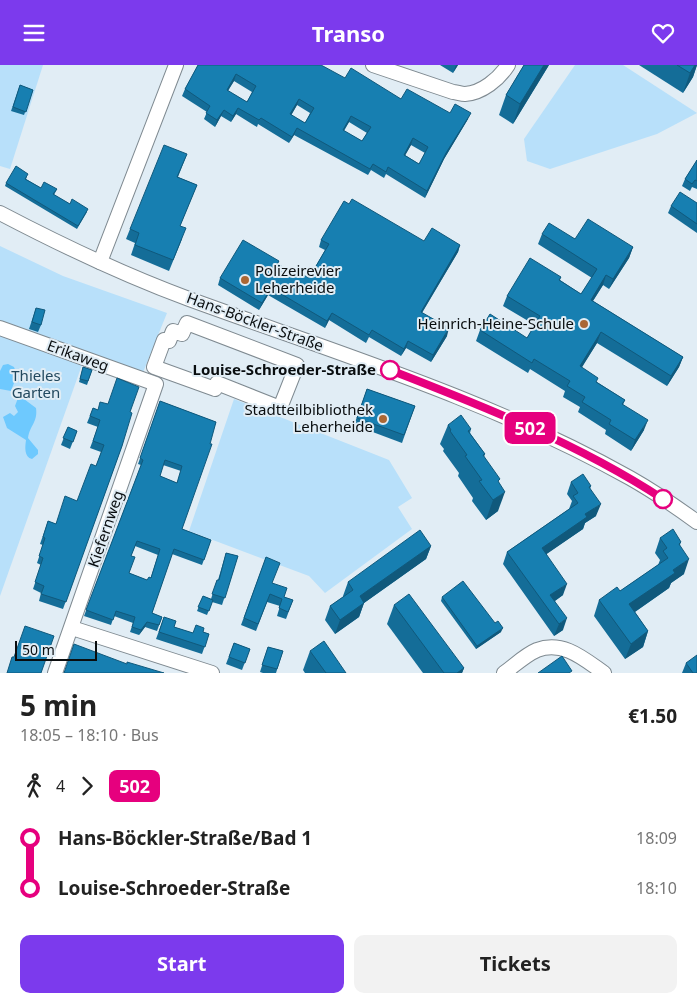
<!DOCTYPE html>
<html lang="en">
<head>
<meta charset="utf-8">
<style>
	body { margin:0; font-family:"Noto Sans",sans-serif; background:#f2f2f2; color:#222; height:100vh; display:flex; flex-direction:column; font-size:19px; white-space:nowrap }
	* { box-sizing:border-box; margin:0 }
	p { font-size:16px; color:#767676 }
	.icon { flex:none; width:28px; height:28px; fill:none; stroke:currentColor; stroke-width:2; stroke-linecap:round; stroke-linejoin:round }
	.map { position:relative; height:608px; overflow:hidden }
	.panel { display:flex; flex-direction:column; background:#fff; flex:1 }
	.panel>* { flex:none }
	.badge { padding:0 10px; border-radius:8px; font-size:18px; line-height:32px }
	.scale { position:absolute; left:15px; bottom:12px; width:82px; box-sizing:border-box; padding-left:5px; border:2px solid #090d0f; border-top:0; font-size:14px; line-height:18px; white-space:nowrap; color:#090d0f; -webkit-text-stroke:4px #e1edf5; paint-order:stroke }
	.map>.badge { position:absolute; translate:-50% -50%; box-shadow:0 0 0 2px #fff }
	.legs { display:flex; align-items:center; gap:8px; height:55px; padding:0 20px; font-size:16px }
	.legs p { margin-inline-start:auto }
	.headline { display:flex; align-items:center; justify-content:space-between; height:85px; padding:0 20px }
	h1 { font-size:28px; font-weight:700; line-height:38px }
	.primary-button { display:flex; gap:10px; margin-top:auto; padding:10px 20px }
	.primary-button a { flex:1; height:58px; border-radius:10px; background:#7c3aed; color:#fff; font-size:20px; font-weight:700; line-height:58px; text-align:center }
	.primary-button a+a { background:#f2f2f2; color:#222 }
	ul { padding:0 20px; list-style:none }
	li { display:flex; align-items:center; gap:18px; height:50px; font-size:19px }
	li i { display:grid; place-items:center; width:8px; height:100%; margin:0 6px; background:currentColor }
	li i::after { content:''; width:12px; height:12px; margin:-6px; border:4px solid; border-radius:50%; background:#fff }
	li p { margin-inline-start:auto }
	li:first-child i { background:linear-gradient(#0000 50%,currentColor 0) }
	li:last-child i { background:linear-gradient(currentColor 50%,#0000 0) }
	header { display:flex; justify-content:space-between; align-items:center; height:65px; padding:0 20px; background:#7c3aed; color:#fff; font-size:22px; font-weight:700 }
	.map>svg:first-child { display:block }
	.green { fill:#b8e0fa }
	.water { fill:#6ec9fe }
	.lines { fill:none; stroke-linecap:round; stroke-linejoin:round }
	.minor-casing { stroke:#7f8a91; stroke-width:16 }
	.minor { stroke:#fff; stroke-width:14 }
	.wall { fill:#146d98; fill-rule:evenodd }
	.shaded-wall { fill:#10597c }
	.building { fill:#177fb1; stroke:#10597c; fill-rule:evenodd }
	.line-1-casing { stroke:#fff; stroke-width:11 }
	.line-1 { stroke:#e6007e; stroke-width:8 }
	.poi-dot { fill:#aa6734; stroke:#e1edf5; stroke-width:2 }
	.stop-1-dot { fill:#fff; stroke:#e6007e; stroke-width:2.5 }
	.labels { text-anchor:middle; stroke-width:4; stroke-linejoin:round; paint-order:stroke }
	.poi-label { font-size:15px; fill:#090d0f; stroke:#e1edf5; text-anchor:end }
	.street-label { font-size:15px; fill:#090d0f; stroke:#e1edf5 }
	.stop-label { font-size:15px; font-weight:bold; fill:#090d0f; stroke:#e1edf5; text-anchor:end }
	.park-label { font-size:15px; fill:#22495f; stroke:#e1edf5 }
</style>
</head>
<body>
<header><svg class="icon" aria-label="menu" viewBox="0 0 24 24"><path d="M4 6h16M4 12h16M4 18h16"/></svg>Transo<svg class="icon" aria-label="heart" viewBox="0 0 24 24"><path d="M12 20l-8-8c-3-5 5-10 8-4 3-6 11-1 8 4z"/></svg></header>
<div class="map">
<svg width="697" height="608" viewBox="0 0 697 608">
	<rect width="100%" height="100%" fill="#e1edf5"/>
	<g class="green">
		<path d="M 0,0 L 43,0 L 10,104 L 0,101 Z"/>
		<path d="M 575,0 L 623,0 L 697,48 L 657,69 L 550,104 L 527,96 L 524,74 Z"/>
		<path d="M 0,181 L 63,211 L 167,248 L 142,310 L 0,260 Z"/>
		<path d="M 0,269 L 83,297 L 0,531 Z"/>
		<path d="M 234,334 L 389,395 L 412,433 L 398,442 L 412,464 L 325,528 L 309,511 L 189,466 Z"/>
	</g>
	<g class="water">
		<path d="M 8,299 L 14,302 L 17,310 L 11,326 L 0,324 L 0,306 L 3,300 Z"/>
		<path d="M 18,333 L 24,334 L 36,343 C 38,357 30,360 28,373 L 38,385 L 38,389 L 32,394 C 24,392 25,382 26,375 L 7,363 L 3,352 L 10,348 L 14,351 L 18,347 L 15,341 Z"/>
	</g>
	<g class="lines">
		<g class="minor-casing">
			<g id="minor">
				<path d="M 373,0 L 453,27 C 456,27 461,29 465,29 C 482,28 499,14 508,0"/>
				<path d="M 0,148 C 61,180 124,210 189,234 C 337,288 491,335 630,413 C 653,426 675,441 697,457"/>
				<path d="M 100,197 L 176,0"/>
				<path d="M 187,258 L 297,300 L 280,343 L 217,318 L 215,324 L 154,302 L 164,275 L 169,276 L 173,266 L 182,269 Z"/>
				<path d="M 0,263 L 156,319 L 55,608"/>
				<path d="M 72,563 L 212,608"/>
				<path d="M 504,608 C 514,601 525,590 537,585 C 563,575 584,594 604,608"/>
			</g>
		</g>
		<use href="#minor" class="minor"/>
	</g>
	<g class="wall">
		<path d="M 198,0 L 345,13 L 401,34 L 468,54 L 444,94 L 425,133 L 386,109 L 384,113 L 371,105 L 368,110 L 294,70 L 289,78 L 258,59 L 257,62 L 236,49 L 231,57 L 221,51 L 215,62 L 204,54 L 207,47 L 182,31 L 185,24 ZM 234,16 L 252,27 L 247,37 L 228,26 ZM 297,40 L 310,48 L 305,58 L 291,50 ZM 349,57 L 367,68 L 362,76 L 344,66 ZM 411,80 L 425,88 L 419,99 L 405,90 Z"/>
		<path d="M 440,0 L 458,0 L 453,8 Z"/>
		<path d="M 524,0 L 549,0 L 513,59 L 499,50 L 506,30 Z"/>
		<path d="M 639,0 L 697,0 L 693,12 L 683,28 Z"/>
		<path d="M 20,20 L 33,25 L 24,50 L 11,46 Z"/>
		<path d="M 187,89 L 178,112 L 197,120 L 180,161 L 182,174 L 169,206 L 131,190 L 135,178 L 126,174 L 130,164 Z"/>
		<path d="M 697,95 L 697,124 L 692,122 L 690,126 L 682,121 L 685,114 Z"/>
		<path d="M 27,112 L 26,114 L 41,123 L 57,124 L 54,130 L 70,139 L 87,147 L 77,164 L 5,121 L 6,118 Z"/>
		<path d="M 697,138 L 697,168 L 668,148 L 671,141 Z"/>
		<path d="M 542,169 L 633,182 L 629,193 L 609,224 L 603,220 L 593,236 L 683,292 L 679,302 L 667,321 L 597,278 L 581,303 L 597,317 L 625,335 L 623,340 L 644,365 L 631,386 L 605,369 L 606,365 L 578,347 L 580,342 L 563,332 L 565,326 L 530,304 L 528,308 L 476,276 L 480,265 L 527,273 L 535,260 L 503,241 L 507,231 L 561,212 L 560,215 L 581,229 L 592,213 L 538,179 Z"/>
		<path d="M 321,175 L 424,176 L 460,180 L 458,187 L 422,248 L 447,271 L 431,297 L 406,283 L 401,291 L 369,272 L 366,278 L 329,255 L 325,263 L 268,230 L 259,245 L 218,220 L 220,213 L 279,196 L 278,199 L 297,210 L 309,213 L 325,185 L 319,182 Z"/>
		<path d="M 36,243 L 41,260 L 38,267 L 29,264 Z"/>
		<path d="M 83,302 L 92,305 L 87,320 L 79,317 Z"/>
		<path d="M 367,324 L 415,341 L 402,378 L 354,360 Z"/>
		<path d="M 160,336 L 216,357 L 182,464 L 211,475 L 202,500 L 172,489 L 152,548 L 162,552 L 157,566 L 145,562 L 139,570 L 130,567 L 133,558 L 114,551 L 111,560 L 84,551 L 141,400 L 138,399 ZM 163,400 L 181,406 L 177,418 L 160,411 ZM 135,481 L 158,490 L 151,512 L 147,515 L 129,508 L 131,491 Z"/>
		<path d="M 93,343 L 98,345 L 130,347 L 122,381 L 63,544 L 39,536 L 41,528 L 33,524 L 41,500 L 37,498 L 43,480 L 40,479 L 48,456 L 56,459 L 77,436 L 96,401 L 101,387 L 90,383 L 98,362 L 87,358 Z"/>
		<path d="M 448,360 L 471,364 L 470,368 L 485,389 L 484,392 L 499,418 L 498,446 L 486,455 L 472,436 L 473,433 L 458,411 L 459,408 L 443,386 L 444,384 L 440,379 Z"/>
		<path d="M 68,362 L 77,366 L 70,384 L 61,380 Z"/>
		<path d="M 571,417 L 591,421 L 590,424 L 596,451 L 585,458 L 583,464 L 546,489 L 563,530 L 555,536 L 563,565 L 554,571 L 503,499 L 507,487 L 569,444 L 572,436 L 567,429 Z"/>
		<path d="M 660,473 L 681,477 L 680,480 L 684,509 L 671,518 L 669,523 L 635,547 L 648,566 L 643,582 L 625,594 L 594,551 L 599,535 L 620,526 L 658,500 L 660,495 L 655,488 Z"/>
		<path d="M 431,481 L 426,494 L 364,538 L 359,552 L 335,569 L 325,555 L 330,541 L 343,532 L 343,531 L 348,517 Z"/>
		<path d="M 226,488 L 238,491 L 222,540 L 212,537 L 207,550 L 197,546 L 203,531 L 211,534 L 217,515 L 218,515 Z"/>
		<path d="M 266,492 L 272,518 L 284,532 L 293,535 L 286,554 L 277,551 L 280,541 L 267,537 L 256,566 L 241,560 Z"/>
		<path d="M 442,532 L 501,567 L 476,584 L 441,536 Z"/>
		<path d="M 394,540 L 464,603 L 462,608 L 423,608 L 387,559 Z"/>
		<path d="M 164,552 L 174,562 L 193,568 L 203,567 L 209,569 L 202,589 L 156,574 Z"/>
		<path d="M 234,578 L 250,584 L 242,605 L 226,599 Z"/>
		<path d="M 268,582 L 283,586 L 276,608 L 263,608 L 260,607 Z"/>
		<path d="M 310,586 L 346,608 L 305,608 L 303,605 Z"/>
		<path d="M 686,598 L 697,608 L 682,608 Z"/>
	</g>
	<g class="shaded-wall">
		<path d="M 456,0 L 458,0 L 453,8 Z"/>
		<path d="M 544,0 L 549,0 L 513,59 L 520,39 Z"/>
		<path d="M 695,0 L 697,0 L 693,12 L 683,28 L 690,8 Z"/>
		<path d="M 236,9 L 234,16 L 224,31 L 227,25 Z"/>
		<path d="M 299,34 L 297,40 L 288,56 L 290,49 Z"/>
		<path d="M 238,43 L 236,49 L 231,57 L 233,51 Z"/>
		<path d="M 224,45 L 221,51 L 215,62 L 217,55 Z"/>
		<path d="M 471,48 L 468,54 L 444,94 L 425,133 L 427,126 L 446,88 Z"/>
		<path d="M 351,51 L 349,57 L 340,71 L 343,65 Z"/>
		<path d="M 297,63 L 294,70 L 289,78 L 292,72 Z"/>
		<path d="M 413,73 L 411,80 L 402,96 L 404,90 Z"/>
		<path d="M 460,180 L 458,187 L 418,254 L 421,247 Z"/>
		<path d="M 633,182 L 629,193 L 609,224 L 613,214 Z"/>
		<path d="M 606,210 L 603,220 L 587,245 L 591,235 Z"/>
		<path d="M 271,223 L 268,230 L 259,245 L 262,238 Z"/>
		<path d="M 332,248 L 329,255 L 325,263 L 327,256 Z"/>
		<path d="M 449,263 L 447,271 L 431,297 L 433,290 Z"/>
		<path d="M 601,267 L 597,278 L 576,312 L 580,301 Z"/>
		<path d="M 408,276 L 406,283 L 401,291 L 404,284 Z"/>
		<path d="M 683,292 L 679,302 L 667,321 L 671,311 Z"/>
		<path d="M 648,355 L 644,365 L 631,386 L 635,375 Z"/>
		<path d="M 505,427 L 498,446 L 486,455 L 493,435 Z"/>
		<path d="M 601,439 L 596,451 L 585,458 L 583,464 L 538,495 L 542,483 L 585,449 Z"/>
		<path d="M 431,481 L 426,494 L 364,538 L 359,552 L 335,569 L 340,555 L 360,531 Z"/>
		<path d="M 689,494 L 684,509 L 671,518 L 669,523 L 623,555 L 629,539 L 673,505 Z"/>
		<path d="M 567,519 L 563,530 L 546,542 L 550,530 Z"/>
		<path d="M 567,553 L 563,565 L 554,571 L 559,559 Z"/>
		<path d="M 147,557 L 145,562 L 139,570 L 141,565 Z"/>
		<path d="M 503,563 L 501,567 L 476,584 L 477,581 Z"/>
		<path d="M 648,566 L 643,582 L 625,594 L 631,579 Z"/>
		<path d="M 464,603 L 462,608 L 457,608 Z"/>
	</g>
	<g class="building">
		<path d="M 198,0 L 321,0 L 345,13 L 351,3 L 401,34 L 407,24 L 450,48 L 455,39 L 471,48 L 446,88 L 427,126 L 388,102 L 386,107 L 373,99 L 370,104 L 297,63 L 292,72 L 261,53 L 259,55 L 238,43 L 233,51 L 224,45 L 217,55 L 206,48 L 210,41 L 185,24 ZM 236,9 L 256,21 L 247,37 L 227,25 ZM 299,34 L 314,43 L 305,58 L 290,49 ZM 351,51 L 371,62 L 362,76 L 343,65 ZM 413,73 L 428,82 L 419,99 L 404,90 Z"/>
		<path d="M 524,0 L 544,0 L 520,39 L 506,30 Z"/>
		<path d="M 677,0 L 695,0 L 690,8 Z"/>
		<path d="M 20,20 L 33,25 L 26,47 L 13,42 Z"/>
		<path d="M 164,80 L 187,89 L 177,112 L 197,120 L 180,161 L 186,163 L 173,195 L 135,180 L 139,168 L 130,164 Z"/>
		<path d="M 697,95 L 697,116 L 695,115 L 692,119 L 685,114 Z"/>
		<path d="M 16,101 L 28,109 L 25,114 L 41,123 L 44,117 L 57,124 L 53,129 L 70,139 L 72,134 L 88,144 L 78,161 L 6,118 Z"/>
		<path d="M 680,127 L 697,138 L 697,159 L 671,141 Z"/>
		<path d="M 352,134 L 424,176 L 432,163 L 460,180 L 421,247 L 449,263 L 433,290 L 408,276 L 404,284 L 372,265 L 369,270 L 332,248 L 327,256 L 271,223 L 262,238 L 220,213 L 243,175 L 279,196 L 277,199 L 285,203 L 297,210 L 298,207 L 309,213 L 329,179 L 321,175 L 344,136 L 349,139 Z"/>
		<path d="M 588,154 L 633,182 L 613,214 L 606,210 L 591,235 L 683,292 L 671,311 L 601,267 L 580,301 L 598,313 L 596,317 L 625,335 L 622,339 L 648,355 L 635,375 L 609,359 L 611,355 L 582,337 L 585,332 L 567,321 L 570,316 L 534,294 L 532,298 L 480,265 L 490,249 L 527,273 L 540,251 L 507,231 L 530,193 L 561,212 L 559,215 L 581,229 L 597,204 L 542,169 L 549,158 L 575,174 Z"/>
		<path d="M 36,243 L 45,245 L 41,260 L 32,257 Z"/>
		<path d="M 83,302 L 92,305 L 88,316 L 80,314 Z"/>
		<path d="M 117,313 L 139,322 L 130,347 L 132,348 L 122,381 L 66,537 L 41,529 L 44,521 L 35,517 L 43,493 L 39,491 L 45,473 L 43,472 L 48,456 L 56,459 L 65,431 L 77,436 L 91,399 L 96,401 L 104,380 L 93,376 L 100,355 L 90,351 L 93,343 L 98,345 L 100,337 L 108,339 Z"/>
		<path d="M 367,324 L 415,341 L 404,370 L 357,353 Z"/>
		<path d="M 160,336 L 216,357 L 210,379 L 212,379 L 182,464 L 211,475 L 204,495 L 174,484 L 152,548 L 162,552 L 159,560 L 147,557 L 141,565 L 132,562 L 135,552 L 116,546 L 113,555 L 86,545 L 143,395 L 140,393 ZM 165,395 L 182,401 L 177,418 L 160,411 ZM 137,476 L 160,484 L 151,513 L 149,512 L 147,515 L 129,508 L 135,492 L 131,491 Z"/>
		<path d="M 461,350 L 471,364 L 468,366 L 485,389 L 483,390 L 500,414 L 498,416 L 505,427 L 493,435 L 479,416 L 482,415 L 465,391 L 467,390 L 450,366 L 451,365 L 448,360 Z"/>
		<path d="M 68,362 L 77,366 L 73,377 L 63,373 Z"/>
		<path d="M 583,409 L 591,421 L 589,422 L 601,439 L 585,449 L 587,452 L 542,483 L 567,519 L 550,530 L 567,553 L 559,559 L 507,487 L 578,438 L 573,431 L 578,428 L 571,417 Z"/>
		<path d="M 673,464 L 681,477 L 679,479 L 689,494 L 673,505 L 675,508 L 629,539 L 648,566 L 631,579 L 599,535 L 617,522 L 620,526 L 668,493 L 663,486 L 667,483 L 660,473 Z"/>
		<path d="M 420,465 L 431,481 L 360,531 L 364,538 L 340,555 L 330,541 L 353,525 L 348,517 Z"/>
		<path d="M 226,488 L 238,491 L 225,533 L 212,529 L 217,515 L 219,515 Z"/>
		<path d="M 266,492 L 280,498 L 272,518 L 287,523 L 284,532 L 293,535 L 288,547 L 279,543 L 282,534 L 270,529 L 258,559 L 244,553 Z"/>
		<path d="M 463,516 L 495,558 L 498,556 L 503,563 L 477,581 L 442,532 Z"/>
		<path d="M 409,529 L 464,603 L 457,608 L 444,608 L 394,540 Z"/>
		<path d="M 203,531 L 213,535 L 209,546 L 198,542 Z"/>
		<path d="M 164,552 L 176,556 L 174,562 L 193,568 L 196,560 L 204,563 L 203,567 L 209,569 L 205,582 L 159,567 Z"/>
		<path d="M 25,561 L 54,571 L 41,608 L 7,608 L 12,592 L 14,592 Z"/>
		<path d="M 324,576 L 346,608 L 326,608 L 310,586 Z"/>
		<path d="M 234,578 L 250,584 L 245,598 L 229,592 Z"/>
		<path d="M 74,579 L 127,599 L 127,597 L 164,608 L 64,608 Z"/>
		<path d="M 268,582 L 283,586 L 277,604 L 262,600 Z"/>
		<path d="M 697,590 L 697,608 L 693,608 L 686,598 Z"/>
		<path d="M 562,591 L 572,606 L 569,608 L 538,608 Z"/>
	</g>
	<g class="lines">
		<g class="line-1-casing">
			<path id="line-1" d="M 390,305 C 483,341 579,379 663,434"/>
		</g>
		<use href="#line-1" class="line-1"/>
	</g>
	<g class="poi-dot">
		<circle cx="245" cy="215" r="5"/>
		<circle cx="584" cy="259" r="5"/>
		<circle cx="383" cy="354" r="5"/>
	</g>
	<g class="stop-1-dot">
		<circle cx="390" cy="305" r="9"/>
		<circle cx="663" cy="434" r="9"/>
	</g>
	<g class="labels">
		<g class="poi-label">
			<text x="255" y="211" text-anchor="start">Polizeirevier<tspan x="255" dy="17">Leherheide</tspan></text>
			<text x="574" y="264">Heinrich-Heine-Schule</text>
			<text x="373" y="350">Stadtteilbibliothek<tspan x="373" dy="17">Leherheide</tspan></text>
		</g>
		<g class="street-label">
			<text transform="translate(255 257) rotate(20)" y="5">Hans-Böckler-Straße</text>
			<text transform="translate(78 291) rotate(20)" y="5">Erikaweg</text>
			<text transform="translate(106 464) rotate(-71)" y="5">Kiefernweg</text>
		</g>
		<g class="stop-label">
			<text x="376" y="310">Louise-Schroeder-Straße</text>
		</g>
		<g class="park-label">
			<text x="36" y="316">Thieles<tspan x="36" dy="17">Garten</tspan></text>
		</g>
	</g>
</svg>
<div class="scale">50 m</div>
<b class="badge" style="left:530px;top:363px;background:#e6007e;color:#fff">502</b>
</div>
<section class="panel">
<div class="headline"><div><h1>5 min</h1><p>18:05 – 18:10 · Bus</p></div><b>€1.50</b></div>
<div class="legs"><svg class="icon" aria-label="walk" viewBox="0 0 24 24"><circle cx="13" cy="4" r="2"/><path d="M13 8l-2 6 4 7M11 14l-3 7M7 12l3-4h3l4 4"/></svg>4<svg class="icon" aria-label="forward" viewBox="0 0 24 24"><path d="M9 5l7 7-7 7"/></svg><b class="badge" style="background:#e6007e;color:#fff">502</b></div>
<ul>
<li><i style="color:#e6007e"></i><b>Hans-Böckler-Straße/Bad 1</b><p>18:09</p></li>
<li><i style="color:#e6007e"></i><b>Louise-Schroeder-Straße</b><p>18:10</p></li>
</ul>
<div class="primary-button"><a>Start</a><a>Tickets</a></div>
</section>
</body>
</html>
